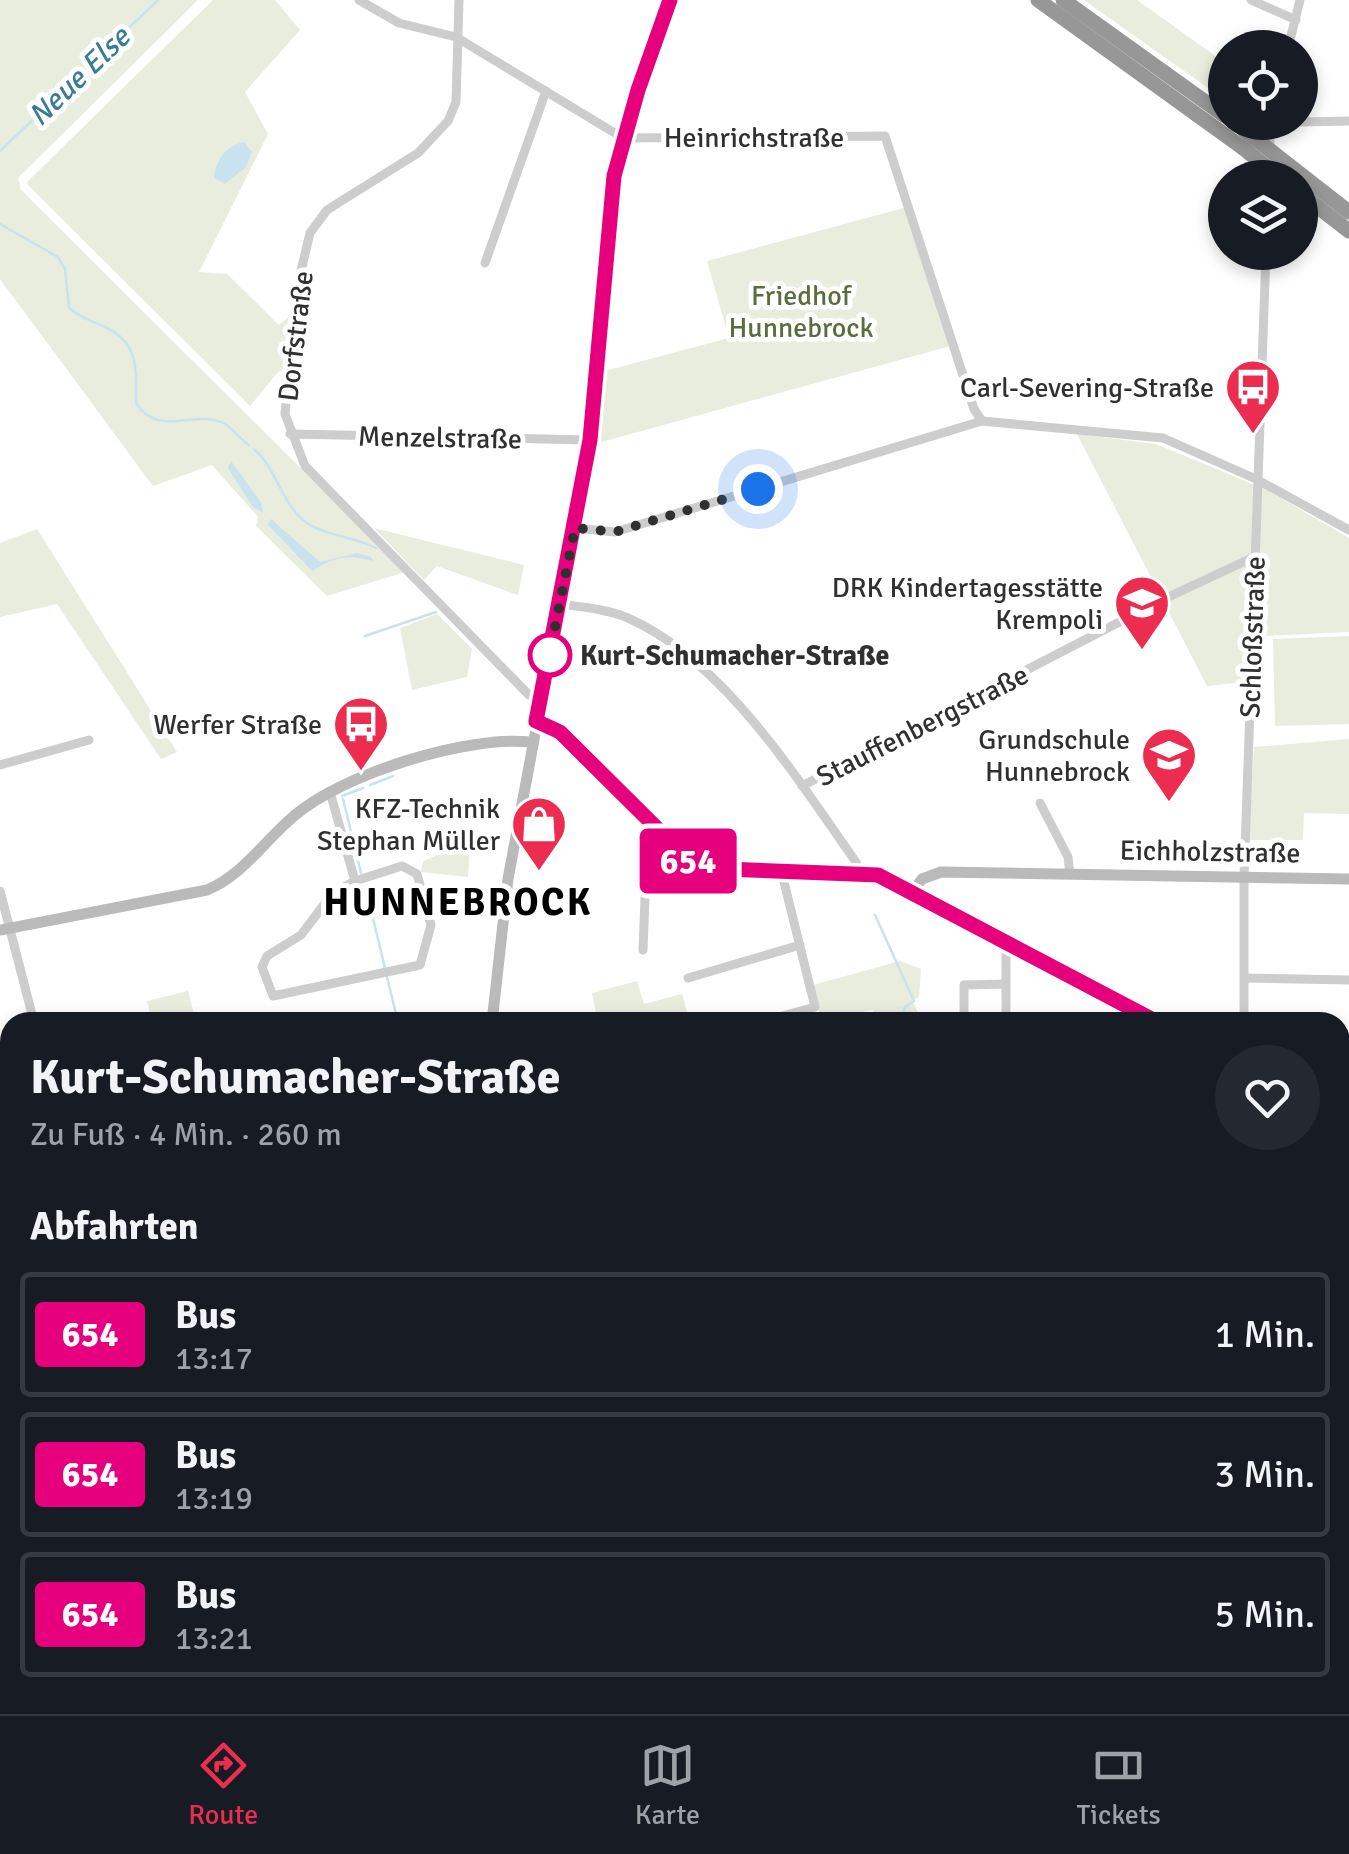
<!DOCTYPE html>
<html lang="de">
<head>
<meta charset="utf-8">
<style>
	body { margin:0; font-family:Signika,sans-serif; background:#242831; color:#f1f3f6; height:100vh; display:flex; flex-direction:column; font-size:38px; white-space:nowrap }
	* { box-sizing:border-box; margin:0 }
	p { font-size:32px; color:#9ea1a6 }
	.icon { flex:none; width:55px; height:55px; fill:none; stroke:currentColor; stroke-width:2; stroke-linecap:round; stroke-linejoin:round }
	.map { position:relative; flex:1; overflow:hidden }
	.drawer { position:absolute; left:0px; top:1012px; width:1350px; height:702px; display:flex; flex-direction:column; background:#171b24; border-radius:30px 30px 0 0; box-shadow:0 5px 15px #0003 }
	.drawer>* { flex:none }
	.badge { padding:0 20px; border-radius:8px; font-size:35px; line-height:65px }
	.controls { position:absolute; left:1208px; top:30px; display:grid; gap:20px }
	.controls a { display:grid; place-items:center; width:110px; height:110px; border-radius:50%; background:#171b24; box-shadow:0 5px 15px #0003; font-size:50px }
	.you { position:absolute; width:50px; height:50px; margin:-25px; border:8px solid #fff; border-radius:50%; background:#1a73e8; box-shadow:0 0 0 15px #1a73e833 }
	.map>.badge { position:absolute; translate:-50% -50%; box-shadow:0 0 0 5px #fff }
	h2 { padding:0 30px; font-size:38px; line-height:90px }
	.round { display:grid; place-items:center; flex:none; width:105px; height:105px; border-radius:52px; background:#242831 }
	.head { display:flex; align-items:center; justify-content:space-between; height:170px; padding:0 30px }
	h1 { font-size:48px; font-weight:700; line-height:75px }
	ul { padding:0; list-style:none }
	li { display:flex; align-items:center; gap:30px; height:125px; margin:0 20px 15px; padding:0 10px; border:5px solid #363941; border-radius:10px }
	li div { flex:1 }
	li b { display:block; font-size:38px }
	li em { font-style:normal }
	li .badge { min-width:110px; font-weight:700; text-align:center }
	.dock { display:flex; justify-content:space-around; align-items:center; height:140px; border-top:2px solid #363941; background:#171b24; font-size:28px; color:#9ea1a6 }
	.dock a { display:grid; justify-items:center; gap:5px }
	.dock .current { color:#ec2d4f }
	.map>svg:first-child { display:block }
	.green { fill:#e8edde }
	.water { fill:#c9e3ee }
	.lines { fill:none; stroke-linecap:round; stroke-linejoin:round }
	.stream { stroke:#c9e3ee; stroke-width:2.5 }
	.street { stroke:#cdcdcd; stroke-width:9 }
	.secondary { stroke:#bababa; stroke-width:11 }
	.highway { stroke:#979797; stroke-width:15 }
	.highway-bridge { stroke:#979797; stroke-width:15 }
	.line-casing { stroke:#fff; stroke-width:22 }
	.line { stroke:#e6007e; stroke-width:15 }
	.walk { stroke:#303030; stroke-width:10; stroke-dasharray:0 18 }
	.stop-dot { fill:#fff; stroke:#e6007e; stroke-width:5 }
	.labels { text-anchor:middle; stroke-width:10; stroke-linejoin:round; paint-order:stroke }
	.street-label { font-size:28px; fill:#303030; stroke:#fff }
	.park-label { font-size:28px; fill:#586e3b; stroke:#fff }
	.poi-label { font-size:28px; fill:#303030; stroke:#fff; text-anchor:end }
	.stop-label { font-size:28px; font-weight:bold; fill:#303030; stroke:#fff; text-anchor:start }
	.water-label { font-size:30px; font-style:italic; fill:#3a7c96; stroke:#fff }
	.district-label { font-size:38px; font-weight:bold; letter-spacing:2.5px; fill:#000; stroke:#fff }
</style>
</head>
<body>
<div class="map">
<svg width="1349" height="1714" viewBox="0 0 1349 1714">
	<rect width="100%" height="100%" fill="#fff"/>
	<g class="green">
		<path d="M 0,0 L 198,0 L 18,178 L 21,190 L 405,572 L 327,596 L 256,526 L 258,517 L 212,465 L 153,486 L 0,279 Z"/>
		<path d="M 213,0 L 275,0 L 300,30 L 245,92 L 268,134 L 199,272 L 227,274 L 279,325 L 300,307 L 292,365 L 278,372 L 250,406 L 26,183 Z"/>
		<path d="M 1084,0 L 1137,0 L 1221,60 L 1225,100 Z"/>
		<path d="M 911,206 L 954,345 L 598,443 L 601,372 L 729,338 L 707,261 Z"/>
		<path d="M 1077,434 L 1156,444 L 1267,490 L 1349,538 L 1349,632 L 1247,637 L 1245,682 L 1207,686 Z"/>
		<path d="M 374,528 L 524,565 L 518,595 L 437,566 L 424,580 Z"/>
		<path d="M 37,529 L 177,752 L 161,759 L 57,604 L 0,617 L 0,543 Z"/>
		<path d="M 437,614 L 472,649 L 467,677 L 412,690 L 400,628 Z"/>
		<path d="M 1349,636 L 1349,724 L 1275,726 L 1273,639 Z"/>
		<path d="M 1349,739 L 1349,814 L 1304,813 L 1303,840 L 1248,840 L 1254,747 Z"/>
		<path d="M 459,846 L 470,847 L 468,877 L 421,872 L 423,861 Z"/>
		<path d="M 900,961 L 921,969 L 919,997 L 912,1000 L 923,1022 L 877,1022 L 873,1010 L 821,1020 L 813,985 Z"/>
		<path d="M 637,981 L 644,1004 L 682,994 L 690,1022 L 593,1022 L 597,1019 L 592,993 Z"/>
		<path d="M 188,991 L 196,1022 L 152,1022 L 147,1001 Z"/>
		<path d="M 570,1705 L 725,1705 L 725,1714 L 615,1714 Z"/>
		<path d="M 733,1705 L 1009,1705 L 1012,1714 L 733,1714 Z"/>
		<path d="M 1015,1705 L 1074,1705 L 1078,1714 L 1018,1714 Z"/>
		<path d="M 1077,1705 L 1203,1705 L 1203,1714 L 1081,1714 Z"/>
	</g>
	<g class="water">
		<path d="M 244,142 L 252,152 L 246,167 L 225,184 L 214,178 C 216,160 225,146 244,142 Z"/>
		<path d="M 231,461 L 261,502 L 263,513 L 253,507 L 228,468 Z"/>
		<path d="M 271,519 L 320,562 L 357,553 L 371,557 L 373,561 C 347,555 339,555 312,571 L 268,525 Z"/>
	</g>
	<g class="lines">
		<g class="stream">
			<path d="M 0,151 L 158,0"/>
			<path d="M 0,224 L 58,257 L 65,269 L 69,308 C 79,317 92,321 105,327 C 140,343 136,371 136,403 C 159,439 194,408 225,424 C 233,429 240,439 249,445"/>
			<path d="M 254,449 C 277,469 280,500 303,520 C 322,536 354,536 376,548"/>
			<path d="M 365,636 L 436,612"/>
			<path d="M 370,785 L 393,776"/>
			<path d="M 342,796 L 363,788"/>
			<path d="M 343,799 L 361,873"/>
			<path d="M 365,886 L 385,968"/>
			<path d="M 875,915 L 914,1001 L 905,1007 L 901,1022"/>
			<path d="M 359,1022 L 396,1014 L 387,977"/>
			<path d="M 1340,1383 L 1349,1383"/>
			<path d="M 1006,1705 L 1008,1711"/>
			<path d="M 1075,1705 L 1079,1714"/>
		</g>
		<g class="street">
			<path d="M 359,0 L 399,23 L 456,37 L 623,138 L 885,136 L 974,409 L 982,421 L 1163,438 L 1256,479 L 1349,530"/>
			<path d="M 459,0 L 456,102 L 448,121 L 418,153 L 327,210 L 310,233 L 296,292 L 285,414 L 305,466 L 529,695 L 541,699"/>
			<path d="M 1251,0 L 1296,20"/>
			<path d="M 1288,48 L 1300,0"/>
			<path d="M 1300,122 L 1349,121"/>
			<path d="M 1270,150 L 1270,122"/>
			<path d="M 485,263 L 546,91"/>
			<path d="M 290,434 L 590,440"/>
			<path d="M 575,528 L 615,532 L 982,421"/>
			<path d="M 560,604 C 582,607 607,609 628,618 C 725,661 797,779 856,862 L 858,871"/>
			<path d="M 0,765 L 89,740"/>
			<path d="M 802,786 L 1162,600 L 1256,556"/>
			<path d="M 330,792 L 355,881"/>
			<path d="M 1040,803 L 1068,857 L 1070,874"/>
			<path d="M 402,866 L 417,874 L 431,925 L 420,965 L 273,996 L 262,967 L 267,956 L 301,935 L 332,894 L 355,881 Z"/>
			<path d="M 0,891 L 34,1022"/>
			<path d="M 643,950 L 646,872 L 666,839"/>
			<path d="M 688,978 L 800,945"/>
			<path d="M 1245,978 L 1349,980"/>
			<path d="M 761,1022 L 815,1007 L 781,870"/>
			<path d="M 964,1022 L 964,985 L 1006,984"/>
			<path d="M 1006,1022 L 1006,955 L 1010,945"/>
			<path d="M 1244,1022 L 1244,878 L 1266,252"/>
			<path d="M 10,1180 L 10,1201"/>
			<path d="M 1340,1223 L 1349,1223"/>
			<path d="M 0,1246 L 10,1244"/>
			<path d="M 0,1351 L 10,1342"/>
			<path d="M 0,1429 L 10,1440"/>
			<path d="M 0,1452 L 10,1443"/>
			<path d="M 0,1677 L 10,1677"/>
			<path d="M 110,1705 L 110,1714"/>
			<path d="M 386,1705 L 411,1707"/>
			<path d="M 730,1705 L 730,1714"/>
			<path d="M 1251,1705 L 1251,1714"/>
			<path d="M 215,1714 L 216,1705"/>
			<path d="M 348,1714 L 349,1705"/>
		</g>
		<g class="secondary">
			<path d="M 536,721 L 560,733 L 697,868 L 877,875 L 1157,1022"/>
			<path d="M 912,892 L 922,879 L 941,872 L 1349,879"/>
			<path d="M 0,930 L 207,890 C 243,875 264,841 294,816 C 342,774 468,735 531,742"/>
			<path d="M 492,1022 L 508,879 L 590,440 L 614,176 L 638,90 L 670,0"/>
			<path d="M 1340,1096 L 1349,1102"/>
			<path d="M 409,1714 L 411,1705"/>
		</g>
		<g class="highway">
			<path d="M 1038,0 L 1243,148"/>
			<path d="M 1063,0 L 1225,116"/>
			<path d="M 1295,170 L 1349,212"/>
			<path d="M 1300,193 L 1349,231"/>
		</g>
		<g class="highway-bridge">
			<path d="M 1244,130 L 1295,170"/>
			<path d="M 1243,148 L 1280,178"/>
		</g>
	</g>
	<g class="lines">
		<g class="line-casing">
			<path id="line" d="M 670,0 L 638,90 L 614,176 L 590,440 L 536,721 L 560,732 L 697,868 L 878,875 L 1157,1022"/>
		</g>
		<use href="#line" class="line"/>
		<path class="walk" d="M 550,655 L 547,667 L 575,528 L 615,532 L 758,489"/>
	</g>
	<defs>
		<g id="bus-pin" transform="scale(2.875)"><path d="M0 17L-7.5 6A9.5 9.5 0 1 1 7.5 6Z" fill="#ec2d4f" stroke="#fff"/><path d="M-5-6H5V4H4V6H2V4H-2V6H-4V4H-5ZM-3.5-4V0h7V-4ZM-3.5 1.2v1.5H-2V1.2ZM2 1.2v1.5H3.5V1.2Z" fill="#fff"/></g>
		<g id="school-pin" transform="scale(2.875)"><path d="M0 17L-7.5 6A9.5 9.5 0 1 1 7.5 6Z" fill="#ec2d4f" stroke="#fff"/><path d="M0-5L7-2L0 1L-7-2ZM-4 1L0 2.5L4 1V4Q0 6-4 4Z" fill="#fff"/></g>
		<g id="shop-pin" transform="scale(2.875)"><path d="M0 17L-7.5 6A9.5 9.5 0 1 1 7.5 6Z" fill="#ec2d4f" stroke="#fff"/><path d="M-5-2.5h2.3a2.7 3.5 0 0 1 5.4 0H5L5.5 6h-11ZM-1.5-2.5h3a1.5 2.3 0 0 0-3 0Z" fill="#fff"/></g>
	</defs>
	<g fill-rule="evenodd">
		<use href="#bus-pin" x="1253" y="387"/>
		<use href="#school-pin" x="1142" y="603"/>
		<use href="#bus-pin" x="361" y="724"/>
		<use href="#school-pin" x="1169" y="755"/>
		<use href="#shop-pin" x="539" y="824"/>
	</g>
	<circle class="stop-dot" cx="550" cy="655" r="20"/>
	<g class="labels">
		<g class="street-label">
			<text x="754" y="147">Heinrichstraße</text>
			<text transform="translate(295 336) rotate(-83)" y="10">Dorfstraße</text>
			<text transform="translate(440 437) rotate(1)" y="10">Menzelstraße</text>
			<text transform="translate(1252 637) rotate(-88)" y="10">Schloßstraße</text>
			<text transform="translate(922 725) rotate(-27)" y="10">Stauffenbergstraße</text>
			<text transform="translate(1210 851) rotate(1)" y="10">Eichholzstraße</text>
		</g>
		<g class="park-label">
			<text x="801" y="305">Friedhof<tspan x="801" dy="32">Hunnebrock</tspan></text>
		</g>
		<g class="poi-label">
			<text x="1214" y="397">Carl-Severing-Straße</text>
			<text x="1103" y="597">DRK Kindertagesstätte<tspan x="1103" dy="32">Krempoli</tspan></text>
			<text x="322" y="734">Werfer Straße</text>
			<text x="1130" y="749">Grundschule<tspan x="1130" dy="32">Hunnebrock</tspan></text>
			<text x="500" y="818">KFZ-Technik<tspan x="500" dy="32">Stephan Müller</tspan></text>
		</g>
		<g class="stop-label">
			<text x="580" y="665">Kurt-Schumacher-Straße</text>
		</g>
		<g class="water-label">
			<text transform="translate(79 76) rotate(-44)" y="10">Neue Else</text>
		</g>
		<g class="district-label">
			<text x="458" y="915">HUNNEBROCK</text>
		</g>
	</g>
</svg>
<div class="controls">
<a><svg class="icon" aria-label="locate" viewBox="0 0 24 24"><circle cx="12" cy="12" r="6"/><path d="M12 2v4M12 18v4M2 12h4M18 12h4"/></svg></a>
<a><svg class="icon" aria-label="layers" viewBox="0 0 24 24"><path d="M12 4l9 5-9 5-9-5zM3 14l9 5 9-5"/></svg></a>
</div>
<div class="you" style="left:758px;top:489px"></div>
<b class="badge" style="left:688px;top:861px;background:#e6007e;color:#fff">654</b>
<section class="drawer">
<div class="head"><div><h1>Kurt-Schumacher-Straße</h1><p>Zu Fuß · 4 Min. · 260 m</p></div><a class="round"><svg class="icon" aria-label="heart" viewBox="0 0 24 24"><path d="M12 20l-8-8c-3-5 5-10 8-4 3-6 11-1 8 4z"/></svg></a></div>
<h2>Abfahrten</h2>
<ul>
<li><span class="badge" style="background:#e6007e;color:#fff">654</span><div><b>Bus</b><p>13:17</p></div><em>1 Min.</em></li>
<li><span class="badge" style="background:#e6007e;color:#fff">654</span><div><b>Bus</b><p>13:19</p></div><em>3 Min.</em></li>
<li><span class="badge" style="background:#e6007e;color:#fff">654</span><div><b>Bus</b><p>13:21</p></div><em>5 Min.</em></li>
</ul>
</section>
</div>
<nav class="dock">
<a class="current"><svg class="icon" aria-label="directions" viewBox="0 0 24 24"><path d="M12 3l9 9-9 9-9-9zM9 14v-3h6M13 9l2 2-2 2"/></svg>Route</a>
<a><svg class="icon" aria-label="map" viewBox="0 0 24 24"><path d="M3 6l6-2 6 2 6-2v14l-6 2-6-2-6 2zM9 4v14M15 6v14"/></svg>Karte</a>
<a><svg class="icon" aria-label="tickets" viewBox="0 0 24 24"><path d="M3 7h18v10H3zM15 7v10"/></svg>Tickets</a>
</nav>
</body>
</html>
